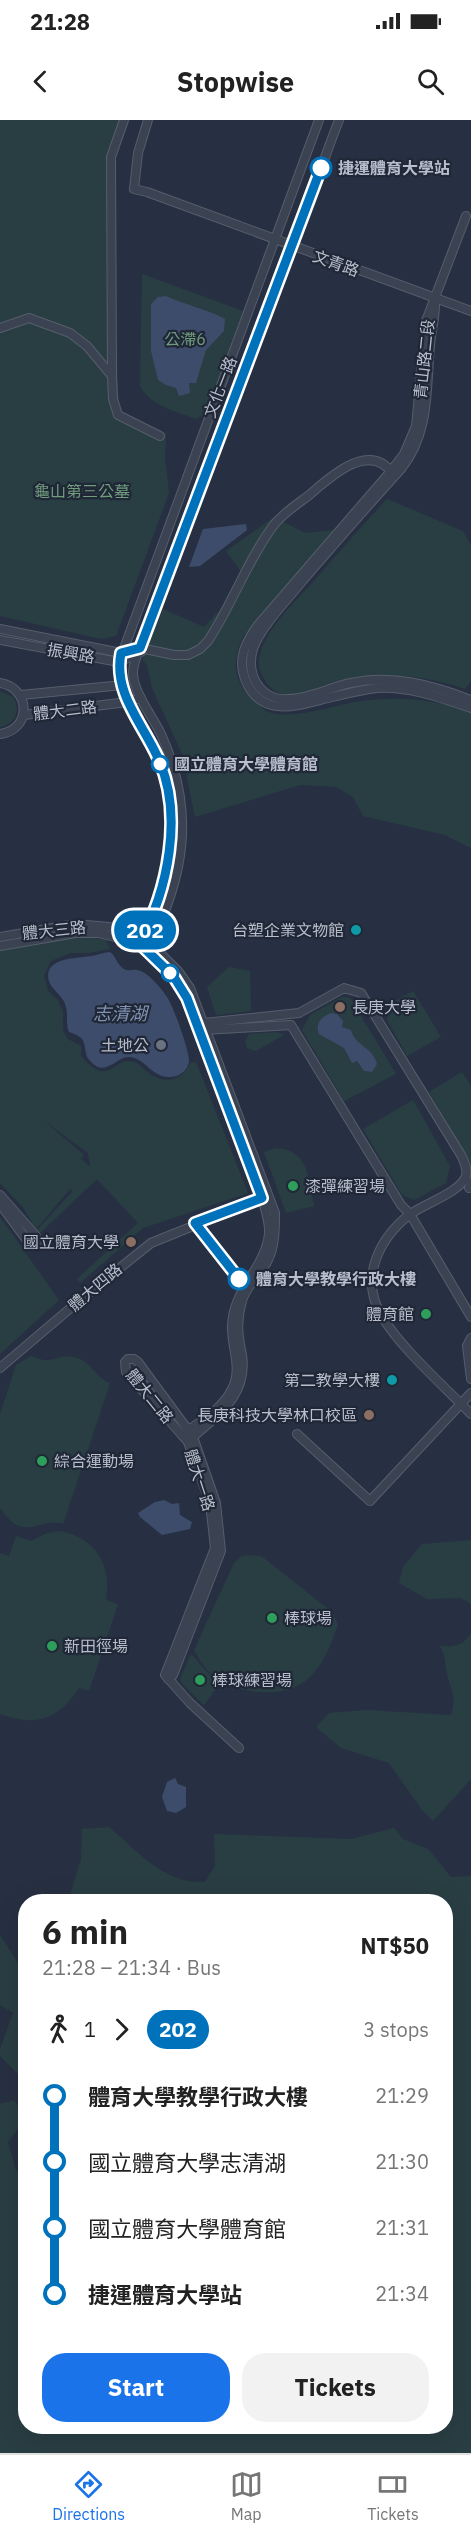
<!DOCTYPE html>
<html lang="en">
<head>
<meta charset="utf-8">
<style>
	body { margin:0; font-family:"IBM Plex Sans","Noto Sans TC",sans-serif; background:#f2f2f2; color:#222; height:100vh; display:flex; flex-direction:column; font-size:22px; white-space:nowrap }
	* { box-sizing:border-box; margin:0 }
	p { font-size:20px; color:#767676 }
	.icon { flex:none; width:33px; height:33px; fill:none; stroke:currentColor; stroke-width:2; stroke-linecap:round; stroke-linejoin:round }
	.map { position:relative; flex:1; overflow:hidden }
	.side { position:absolute; left:18px; top:1774px; width:435px; height:540px; display:flex; flex-direction:column; background:#fff; border-radius:24px; box-shadow:0 6px 24px #0002 }
	.side>* { flex:none }
	.badge { padding:0 12px; border-radius:20px; font-size:21px; line-height:39px }
	.map>.badge { position:absolute; translate:-50% -50%; box-shadow:0 0 0 3px #fff }
	.legs { display:flex; align-items:center; gap:9px; height:66px; padding:0 24px; font-size:20px }
	.legs p { margin-inline-start:auto }
	.summary { display:flex; align-items:center; justify-content:space-between; height:102px; padding:0 24px }
	h1 { font-size:33px; font-weight:700; line-height:45px }
	.cta { display:flex; gap:12px; margin-top:auto; padding:12px 24px }
	.cta a { flex:1; height:69px; border-radius:24px; background:#1a73e8; color:#fff; font-size:24px; font-weight:700; line-height:69px; text-align:center }
	.cta a+a { background:#f2f2f2; color:#222 }
	ul { padding:0 24px; list-style:none }
	li { display:flex; align-items:center; gap:21px; height:66px; font-size:22px }
	li i { display:grid; place-items:center; width:9px; height:100%; margin:0 8px; background:currentColor }
	li i::after { content:''; width:15px; height:15px; margin:-8px; border:4px solid; border-radius:50%; background:#fff }
	li p { margin-inline-start:auto }
	li:first-child i { background:linear-gradient(#0000 50%,currentColor 0) }
	li:last-child i { background:linear-gradient(currentColor 50%,#0000 0) }
	.status { display:flex; justify-content:space-between; align-items:center; height:42px; padding:0 30px; background:#fff; direction:ltr }
	.status svg { height:16px; fill:currentColor }
	header { display:flex; justify-content:space-between; align-items:center; height:78px; padding:0 24px; background:#fff; font-size:27px; font-weight:700 }
	.dock { display:flex; justify-content:space-around; align-items:center; height:84px; border-top:2px solid #e0e0e0; background:#fff; font-size:16px; color:#767676 }
	.dock a { display:grid; justify-items:center; gap:3px }
	.dock .active { color:#1a73e8 }
	.map>svg:first-child { display:block }
	.green { fill:#293e43; fill-rule:evenodd }
	.water { fill:#3d4c6a }
	.lines { fill:none; stroke-linecap:round; stroke-linejoin:round }
	.minor-casing { stroke:#565e6c; stroke-width:10 }
	.minor { stroke:#3b4352; stroke-width:8 }
	.line-1-casing { stroke:#fff; stroke-width:14 }
	.line-1 { stroke:#0072bc; stroke-width:9 }
	.stop-1-dot { fill:#fff; stroke:#0072bc; stroke-width:3 }
	.culture-dot { fill:#0f9aa8; stroke:#202837; stroke-width:2 }
	.education-dot { fill:#8d6e63; stroke:#202837; stroke-width:2 }
	.worship-dot { fill:#6b7280; stroke:#202837; stroke-width:2 }
	.leisure-dot { fill:#2e9e5b; stroke:#202837; stroke-width:2 }
	.labels { text-anchor:middle; stroke-width:4.5; stroke-linejoin:round; paint-order:stroke }
	.stop-label { font-size:16px; font-weight:bold; fill:#b8becc; stroke:#202837; text-anchor:start }
	.street-label { font-size:16px; fill:#b8becc; stroke:#202837 }
	.park-label { font-size:16px; fill:#709c7d; stroke:#202837 }
	.poi-label { font-size:16px; fill:#b8becc; stroke:#202837; text-anchor:end }
	.water-label { font-size:18px; font-style:italic; fill:#8092b2; stroke:#202837 }
</style>
</head>
<body>
<div class="status"><b>21:28</b><svg viewBox="0 0 49 12"><path d="M0 12V9h3v3zM5 12V6h3v6zM10 12V3h3v9zM15 12V0h3v12zM26 1h20v11H26zM47 4h2v5h-2z"/></svg></div>
<header><svg class="icon" aria-label="back" viewBox="0 0 24 24"><path d="M15 5l-7 7 7 7"/></svg>Stopwise<svg class="icon" aria-label="search" viewBox="0 0 24 24"><circle cx="10" cy="10" r="6"/><path d="M15 15l6 6"/></svg></header>
<div class="map">
<svg width="471" height="2333" viewBox="0 0 471 2333">
	<rect width="100%" height="100%" fill="#273042"/>
	<g class="green">
		<path d="M 0,0 L 126,0 L 110,52 L 119,296 L 166,313 L 165,337 L 169,373 L 116,516 L 101,519 L 0,496 Z"/>
		<path d="M 142,154 L 243,191 L 205,294 L 196,299 C 175,291 151,286 140,266 Z"/>
		<path d="M 387,379 L 463,411 L 471,426 L 471,561 L 465,569 C 422,554 379,552 334,562 C 323,565 300,575 291,575 C 280,575 270,570 265,560 C 260,553 257,543 260,534 C 268,506 295,482 314,461 C 338,433 362,406 387,379 Z"/>
		<path d="M 274,397 L 305,413 L 334,410 L 243,517 C 232,542 232,559 253,579 C 257,582 262,589 266,591 C 290,602 337,584 362,581 C 398,576 438,579 471,593 L 471,728 L 445,715 L 363,696 L 353,677 L 336,667 L 300,665 L 195,697 L 182,634 L 152,568 L 147,545 L 142,540 L 163,489 L 204,507 L 247,460 L 226,431 Z"/>
		<path d="M 0,571 L 13,577 C 21,590 16,603 0,607 Z"/>
		<path d="M 79,818 L 106,819 L 110,829 L 89,833 L 70,833 L 51,841 L 44,856 L 48,871 L 58,880 L 63,892 L 63,911 L 68,919 L 81,926 L 81,936 C 110,970 112,936 134,942 C 139,943 141,947 145,950 C 161,965 182,963 190,943 L 196,942 L 248,1073 L 143,1108 L 80,1163 L 77,1159 L 138,1103 L 97,1059 L 39,1114 L 37,1110 L 73,1071 L 70,1069 L 36,1109 L 23,1087 L 0,1063 L 0,831 L 35,823 ZM 43,1000 L 88,1033 L 90,1047 L 81,1039 L 84,1035 Z"/>
		<path d="M 229,847 L 250,851 L 251,891 L 216,895 L 207,867 Z"/>
		<path d="M 413,871 L 441,917 L 407,936 L 387,900 L 392,883 Z"/>
		<path d="M 342,877 L 350,878 L 396,954 L 344,981 L 302,910 L 310,895 Z"/>
		<path d="M 277,912 L 284,915 L 256,931 L 247,928 L 245,921 L 249,914 Z"/>
		<path d="M 462,952 L 471,966 L 471,1043 L 429,972 Z"/>
		<path d="M 413,980 L 450,1046 L 446,1063 L 414,1080 L 402,1075 L 363,1009 Z"/>
		<path d="M 276,1028 C 309,1030 309,1060 314,1086 L 286,1093 L 264,1032 Z"/>
		<path d="M 0,1097 L 59,1180 L 0,1234 Z"/>
		<path d="M 31,1236 C 35,1237 40,1240 45,1240 C 56,1241 65,1233 77,1238 C 92,1243 96,1258 110,1263 L 63,1404 C 39,1396 25,1425 0,1388 L 0,1294 L 16,1245 Z"/>
		<path d="M 60,1411 C 95,1418 112,1444 106,1480 L 118,1484 L 89,1571 L 79,1568 C 58,1600 36,1607 0,1594 L 0,1433 L 9,1436 L 16,1416 L 31,1421 L 47,1413 Z"/>
		<path d="M 471,1420 L 471,1484 L 461,1478 L 427,1479 L 399,1463 L 403,1447 L 422,1424 Z"/>
		<path d="M 249,1435 L 261,1436 L 269,1442 L 332,1492 L 338,1504 C 331,1524 325,1542 310,1557 C 285,1582 231,1574 207,1550 C 202,1545 198,1536 194,1530 L 234,1443 L 242,1436 Z"/>
		<path d="M 471,1514 L 471,1659 L 433,1701 L 422,1690 L 389,1643 L 341,1628 L 316,1607 L 329,1593 L 367,1590 L 451,1595 C 457,1575 451,1572 447,1553 C 444,1540 447,1540 440,1526 C 455,1527 462,1526 471,1514 Z"/>
		<path d="M 191,1534 L 206,1551 L 221,1562 L 204,1585 L 183,1565 L 180,1559 Z"/>
		<path d="M 109,1707 C 138,1731 163,1764 205,1762 L 215,1746 L 214,1714 L 351,1719 L 394,1708 L 403,1719 L 428,1729 L 451,1757 L 471,1756 L 471,2333 L 0,2333 L 0,1984 L 14,1980 L 26,1998 L 8,2022 L 16,2050 L 25,2057 L 26,2307 L 446,2307 L 446,1782 L 68,1782 L 81,1739 L 82,1709 Z"/>
		<path d="M 0,1815 L 25,1854 L 25,1961 L 0,1936 L 0,1929 L 13,1893 L 0,1885 Z"/>
	</g>
	<g class="water">
		<path d="M 166,176 C 185,185 207,189 225,199 L 224,211 L 206,230 L 196,263 L 189,263 L 190,273 L 179,276 L 176,268 L 166,265 L 158,260 L 151,231 L 151,184 L 158,177 Z"/>
		<path d="M 246,404 L 247,410 L 200,446 L 189,447 L 203,409 Z"/>
		<path d="M 110,832 C 116,836 117,845 124,849 C 129,852 132,849 137,850 C 147,851 162,869 167,877 C 173,885 190,933 189,941 C 188,951 179,957 170,957 C 152,958 145,938 130,937 C 115,935 105,962 87,937 C 83,922 87,918 69,912 C 65,902 69,893 65,884 C 62,875 52,870 49,861 C 42,837 79,838 92,836 C 98,835 104,832 110,832 Z"/>
		<path d="M 331,893 L 337,894 L 343,901 L 342,907 L 351,910 C 355,926 373,927 377,944 L 372,952 L 364,951 L 357,941 L 352,943 L 344,928 L 319,914 C 315,904 321,897 331,893 Z"/>
		<path d="M 164,1380 L 172,1384 L 179,1383 L 180,1395 L 192,1402 L 190,1409 L 162,1415 L 140,1397 L 138,1393 L 155,1382 Z"/>
		<path d="M 175,1658 L 178,1664 L 186,1667 L 186,1687 L 176,1693 L 167,1691 L 162,1677 L 167,1662 Z"/>
	</g>
	<g class="lines">
		<g class="minor-casing">
			<g id="minor">
				<path d="M 148,0 L 138,33 L 134,69 L 147,72 L 471,191"/>
				<path d="M 466,96 L 426,201 L 416,306 L 404,334 L 391,351 L 258,505 C 246,522 237,538 245,559 C 260,597 293,587 324,579 C 341,575 359,570 377,568 C 409,566 441,578 471,588"/>
				<path d="M 435,180 C 436,196 431,210 430,226 C 426,269 430,313 401,349 C 368,385 336,422 304,459 C 289,478 261,506 253,529 C 249,543 251,557 260,568 C 267,576 278,580 289,579 C 309,579 330,567 351,563 C 392,554 432,565 471,580"/>
				<path d="M 0,208 L 29,198 L 70,213 L 87,226 L 112,256 L 113,279 L 118,295 L 160,316"/>
				<path d="M 112,256 L 111,37 L 124,0"/>
				<path d="M 0,509 L 121,533 L 140,528 L 174,535 L 188,535 L 200,529 L 208,521 C 232,485 247,441 273,406 C 282,394 296,385 308,376 C 328,359 369,319 393,354"/>
				<path d="M 0,520 L 119,542 L 141,532"/>
				<path d="M 0,563 C 31,568 32,610 0,614"/>
				<path d="M 21,575 L 123,565"/>
				<path d="M 24,595 L 127,582 L 141,578"/>
				<path d="M 0,817 L 75,804 L 109,807 L 143,816"/>
				<path d="M 148,821 L 178,851 L 190,868 L 275,1093 C 275,1109 275,1128 267,1142 C 259,1156 246,1166 242,1181 C 236,1201 238,1216 242,1235 C 248,1275 219,1294 193,1317 L 216,1383 L 221,1431 L 173,1555 L 168,1559"/>
				<path d="M 0,826 L 76,813 L 99,813 L 139,823"/>
				<path d="M 147,831 C 185,757 196,692 161,614 C 153,597 133,572 133,553 C 133,542 140,528 143,518 C 154,490 164,461 175,433 C 210,338 248,244 284,149 C 303,100 320,49 339,0"/>
				<path d="M 204,903 L 299,893 L 344,868 L 361,873 L 461,1035 C 464,1041 468,1049 466,1056 C 460,1073 423,1084 409,1095 C 380,1118 361,1155 379,1191 C 396,1224 444,1266 471,1294"/>
				<path d="M 204,910 L 291,905 L 401,1085 L 410,1094 L 471,1197"/>
				<path d="M 469,1068 L 471,1062"/>
				<path d="M 0,1075 L 36,1116 L 37,1123 L 29,1123 L 0,1084"/>
				<path d="M 196,1103 L 239,1159 L 248,1166"/>
				<path d="M 471,1218 L 467,1226 L 471,1259"/>
				<path d="M 0,1248 L 80,1180 L 151,1123 L 265,1077"/>
				<path d="M 297,1314 L 370,1381 L 471,1273"/>
				<path d="M 182,1315 L 126,1252 L 125,1242 L 128,1239 L 134,1239 L 138,1242 L 191,1314"/>
				<path d="M 239,1628 L 190,1583 L 165,1555 L 215,1428 L 210,1383 L 188,1322 L 182,1315 C 200,1301 222,1290 232,1269 C 243,1248 231,1227 232,1206 C 233,1168 265,1149 269,1114 C 270,1102 265,1089 262,1078 L 187,878 L 174,857 L 139,823 C 169,770 184,696 158,638 C 150,619 135,602 127,582 C 122,569 121,555 119,542 L 319,0"/>
			</g>
		</g>
		<use href="#minor" class="minor"/>
	</g>
	<g class="lines">
		<g class="line-1-casing">
			<path id="line-1" d="M 239,1159 L 195,1103 L 262,1078 L 187,878 L 174,857 L 139,823 C 168,771 184,694 158,638 C 143,604 113,573 121,533 L 140,528 L 321,48"/>
		</g>
		<use href="#line-1" class="line-1"/>
	</g>
	<g class="stop-1-dot">
		<circle cx="321" cy="48" r="10"/>
		<circle cx="160" cy="644" r="8"/>
		<circle cx="170" cy="853" r="8"/>
		<circle cx="239" cy="1159" r="10"/>
	</g>
	<g class="culture-dot">
		<circle cx="356" cy="810" r="6"/>
		<circle cx="392" cy="1260" r="6"/>
	</g>
	<g class="education-dot">
		<circle cx="340" cy="887" r="6"/>
		<circle cx="131" cy="1122" r="6"/>
		<circle cx="369" cy="1295" r="6"/>
	</g>
	<circle class="worship-dot" cx="161" cy="925" r="6"/>
	<g class="leisure-dot">
		<circle cx="293" cy="1066" r="6"/>
		<circle cx="426" cy="1194" r="6"/>
		<circle cx="42" cy="1341" r="6"/>
		<circle cx="272" cy="1498" r="6"/>
		<circle cx="52" cy="1526" r="6"/>
		<circle cx="200" cy="1560" r="6"/>
	</g>
	<g class="labels">
		<g class="stop-label">
			<text x="338" y="54">捷運體育大學站</text>
			<text x="174" y="650">國立體育大學體育館</text>
			<text x="256" y="1165">體育大學教學行政大樓</text>
		</g>
		<g class="street-label">
			<text transform="translate(336 143) rotate(20)" y="6">文青路</text>
			<text transform="translate(424 239) rotate(-84)" y="6">青山路二段</text>
			<text transform="translate(220 267) rotate(-69)" y="6">文化一路</text>
			<text transform="translate(71 533) rotate(10)" y="6">振興路</text>
			<text transform="translate(65 590) rotate(-7)" y="6">體大二路</text>
			<text transform="translate(54 810) rotate(-6)" y="6">體大三路</text>
			<text transform="translate(95 1167) rotate(-40)" y="6">體大四路</text>
			<text transform="translate(150 1276) rotate(51)" y="6">體大二路</text>
			<text transform="translate(200 1360) rotate(72)" y="6">體大一路</text>
		</g>
		<g class="park-label">
			<text x="185" y="225">公滯6</text>
			<text x="82" y="377">龜山第三公墓</text>
		</g>
		<g class="poi-label">
			<text x="344" y="816">台塑企業文物館</text>
			<text x="352" y="893" text-anchor="start">長庚大學</text>
			<text x="149" y="931">土地公</text>
			<text x="305" y="1072" text-anchor="start">漆彈練習場</text>
			<text x="119" y="1128">國立體育大學</text>
			<text x="414" y="1200">體育館</text>
			<text x="380" y="1266">第二教學大樓</text>
			<text x="357" y="1301">長庚科技大學林口校區</text>
			<text x="54" y="1347" text-anchor="start">綜合運動場</text>
			<text x="284" y="1504" text-anchor="start">棒球場</text>
			<text x="64" y="1532" text-anchor="start">新田徑場</text>
			<text x="212" y="1566" text-anchor="start">棒球練習場</text>
		</g>
		<g class="water-label">
			<text x="120" y="900">志清湖</text>
		</g>
	</g>
</svg>
<b class="badge" style="left:145px;top:810px;background:#0072bc;color:#fff">202</b>
<section class="side">
<div class="summary"><div><h1>6 min</h1><p>21:28 – 21:34 · Bus</p></div><b>NT$50</b></div>
<div class="legs"><svg class="icon" aria-label="walk" viewBox="0 0 24 24"><circle cx="13" cy="4" r="2"/><path d="M13 8l-2 6 4 7M11 14l-3 7M7 12l3-4h3l4 4"/></svg>1<svg class="icon" aria-label="forward" viewBox="0 0 24 24"><path d="M9 5l7 7-7 7"/></svg><b class="badge" style="background:#0072bc;color:#fff">202</b><p>3 stops</p></div>
<ul>
<li><i style="color:#0072bc"></i><b>體育大學教學行政大樓</b><p>21:29</p></li>
<li><i style="color:#0072bc"></i><span>國立體育大學志清湖</span><p>21:30</p></li>
<li><i style="color:#0072bc"></i><span>國立體育大學體育館</span><p>21:31</p></li>
<li><i style="color:#0072bc"></i><b>捷運體育大學站</b><p>21:34</p></li>
</ul>
<div class="cta"><a>Start</a><a>Tickets</a></div>
</section>
</div>
<nav class="dock">
<a class="active"><svg class="icon" aria-label="directions" viewBox="0 0 24 24"><path d="M12 3l9 9-9 9-9-9zM9 14v-3h6M13 9l2 2-2 2"/></svg>Directions</a>
<a><svg class="icon" aria-label="map" viewBox="0 0 24 24"><path d="M3 6l6-2 6 2 6-2v14l-6 2-6-2-6 2zM9 4v14M15 6v14"/></svg>Map</a>
<a><svg class="icon" aria-label="tickets" viewBox="0 0 24 24"><path d="M3 7h18v10H3zM15 7v10"/></svg>Tickets</a>
</nav>
</body>
</html>
